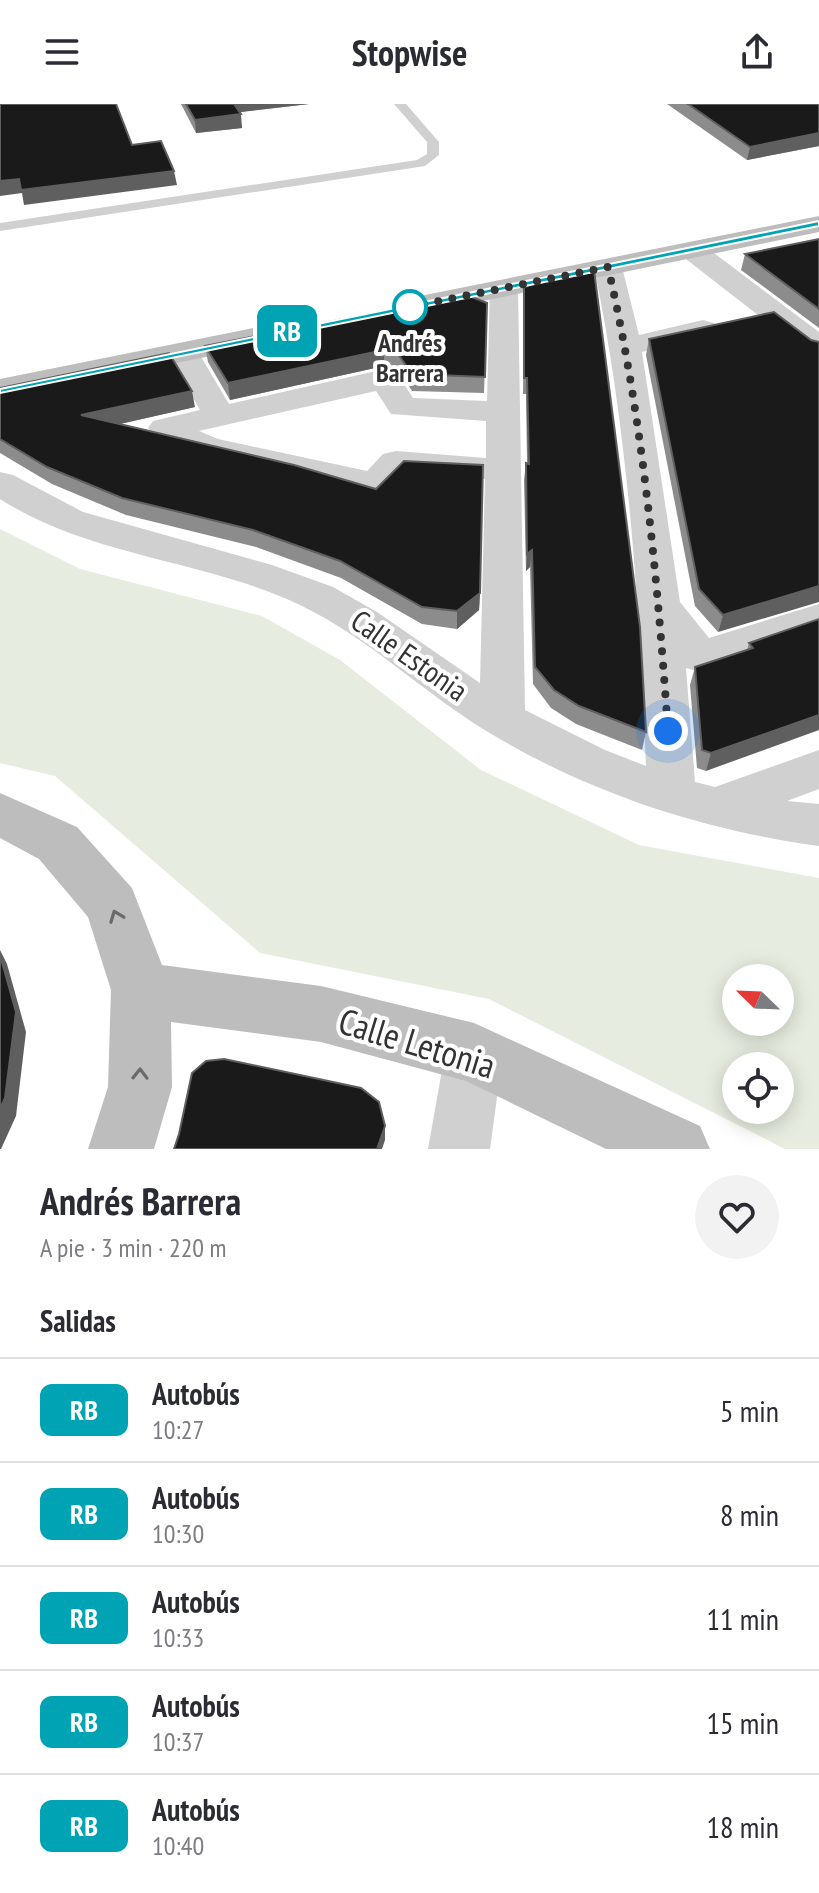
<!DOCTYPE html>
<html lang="es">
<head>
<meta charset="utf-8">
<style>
	body { margin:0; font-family:"PT Sans Narrow",sans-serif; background:#f2f2f3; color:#2b2b33; height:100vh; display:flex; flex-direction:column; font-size:30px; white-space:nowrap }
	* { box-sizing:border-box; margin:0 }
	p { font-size:26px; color:#7c7c81 }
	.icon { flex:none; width:44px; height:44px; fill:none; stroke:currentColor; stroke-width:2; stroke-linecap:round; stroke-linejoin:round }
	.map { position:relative; height:1045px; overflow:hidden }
	.drawer { display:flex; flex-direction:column; background:#fff; flex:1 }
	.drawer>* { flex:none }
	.badge { padding:0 16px; border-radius:12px; font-size:28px; line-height:52px }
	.needle { width:52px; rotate:293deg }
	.buttons { position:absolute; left:722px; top:860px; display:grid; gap:16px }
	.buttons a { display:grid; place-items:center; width:72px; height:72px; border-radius:50%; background:#fff; box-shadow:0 4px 20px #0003; font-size:40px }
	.you { position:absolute; width:40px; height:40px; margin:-20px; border:6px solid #fff; border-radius:50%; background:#1a73e8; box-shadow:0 0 0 12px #1a73e833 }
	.map>.badge { position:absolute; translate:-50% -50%; box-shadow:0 0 0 4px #fff }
	h2 { padding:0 40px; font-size:30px; line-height:72px }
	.round { display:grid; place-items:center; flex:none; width:84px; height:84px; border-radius:42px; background:#f2f2f3 }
	.overview { display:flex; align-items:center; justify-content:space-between; height:136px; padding:0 40px }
	h1 { font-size:38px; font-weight:700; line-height:60px }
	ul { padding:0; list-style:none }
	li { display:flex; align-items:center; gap:24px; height:104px; padding:0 40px; border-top:2px solid #e1e1e2 }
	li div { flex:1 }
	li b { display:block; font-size:30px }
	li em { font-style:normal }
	li .badge { min-width:88px; font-weight:700; text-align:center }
	header { display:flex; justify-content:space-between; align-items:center; height:104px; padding:0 40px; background:#fff; font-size:36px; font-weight:700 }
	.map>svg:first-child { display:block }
	.green { fill:#e6ecdf; fill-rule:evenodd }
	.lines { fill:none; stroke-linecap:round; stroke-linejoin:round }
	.lane { fill:#d0d0d0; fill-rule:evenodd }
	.street { fill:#d0d0d0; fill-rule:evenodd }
	.secondary { fill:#bdbdbd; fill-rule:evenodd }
	.wall { fill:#8c8c8c }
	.shaded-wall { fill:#5f5f5f }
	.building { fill:#1a1a1a; stroke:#5f5f5f; stroke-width:2 }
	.oneway { stroke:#6a6a6a }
	.line { fill:#00a3b4; stroke:#fff; stroke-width:2 }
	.walk { stroke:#333; stroke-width:8; stroke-dasharray:0 14.4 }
	.stop-dot { fill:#fff; stroke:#00a3b4; stroke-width:4 }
	.labels { text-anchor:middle; stroke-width:8; stroke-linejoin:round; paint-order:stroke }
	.far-stop-label { font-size:26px; font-weight:bold; fill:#333; stroke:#fff }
	.street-label { font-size:30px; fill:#333; stroke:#fff }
	.near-street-label { font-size:36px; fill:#333; stroke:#fff }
</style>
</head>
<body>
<header><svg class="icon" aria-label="menu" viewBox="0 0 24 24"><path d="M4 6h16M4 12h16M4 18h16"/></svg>Stopwise<svg class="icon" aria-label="share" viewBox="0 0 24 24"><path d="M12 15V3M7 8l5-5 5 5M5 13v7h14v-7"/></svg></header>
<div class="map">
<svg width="819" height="1045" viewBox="0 0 819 1045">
	<rect width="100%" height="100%" fill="#fff"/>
	<path class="green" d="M 0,425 L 80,465 L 262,512 L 340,556 L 481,666 L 639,741 L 819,774 L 819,1045 L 785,1045 L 489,895 L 260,849 L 55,672 L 0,659 ZM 736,874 L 780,874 L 780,918 L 736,918 ZM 736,962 L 780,962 L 780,1006 L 736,1006 Z"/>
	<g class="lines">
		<path class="lane" d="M 394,0 L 406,0 L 439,38 L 439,51 L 425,62 L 0,127 L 0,119 L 417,56 L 427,50 L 427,38 Z"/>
		<g class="street">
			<path d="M 692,138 L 702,140 L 819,228 L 819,252 L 808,250 L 682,152 L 678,146 L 682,140 Z"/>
			<path d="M 608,155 L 618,157 L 622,163 L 639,231 L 703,216 L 714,219 L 718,225 L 714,231 L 642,248 L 680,498 L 709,534 L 819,500 L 819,529 L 700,568 L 686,564 L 695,678 L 715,683 L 819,646 L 819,685 L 787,697 L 819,700 L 819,742 C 702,726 589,689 488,628 C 425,590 370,535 302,502 C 205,455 92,454 0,395 L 0,368 L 13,371 L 83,408 L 272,461 L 333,483 L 377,508 L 480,579 L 485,375 L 405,369 L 388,388 L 375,391 C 331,381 170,356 148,324 L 153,317 L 200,306 L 167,248 L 172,241 L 183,239 L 194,241 L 229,300 L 385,265 L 396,268 L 413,294 L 487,297 L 490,185 L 494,179 L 504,176 L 514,179 L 518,185 L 525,606 L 605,646 L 646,662 C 639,495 628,327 594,163 L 598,157 ZM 376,287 L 391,310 L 486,317 L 486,354 L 396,347 L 383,350 L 367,367 L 218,335 L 199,327 Z"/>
			<path d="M 474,920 L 495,929 L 503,949 L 490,1045 L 428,1045 L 445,949 L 453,929 Z"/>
		</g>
		<g class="secondary">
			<path d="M 819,112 L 819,128 L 410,212 L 399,210 L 395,203 L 399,196 L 410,194 Z"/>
			<path d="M 264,222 L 275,225 L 280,232 L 275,239 L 0,295 L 0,275 Z"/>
			<path d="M 0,689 L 77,723 L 132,784 L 162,861 L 321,882 L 474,919 L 700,1022 L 710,1045 L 606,1045 L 466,977 L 321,938 L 171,918 L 172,983 L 154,1045 L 88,1045 L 108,983 L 111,886 L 88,813 L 39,755 L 0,734 Z"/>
		</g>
	</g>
	<g class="wall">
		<path d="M 181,0 L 309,0 L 239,8 L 242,24 L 196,29 Z"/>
		<path d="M 667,0 L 819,0 L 819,42 L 747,56 Z"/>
		<path d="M 819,135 L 819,224 L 741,166 L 745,150 Z"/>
		<path d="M 524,184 L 646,628 L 642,646 L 576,620 L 551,604 L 533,580 L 530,463 L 526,467 L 524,376 L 526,359 L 527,359 L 526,290 L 523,290 Z"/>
		<path d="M 487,199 L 484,289 L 412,287 L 399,266 L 384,262 L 230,296 L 208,258 L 205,242 Z"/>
		<path d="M 649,235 L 811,236 L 718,528 L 695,502 L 646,251 Z"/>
		<path d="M 0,284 L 195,303 L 119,320 L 480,489 L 479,506 L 457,525 L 422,520 L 341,474 L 256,443 L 126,411 L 52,380 L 0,349 Z"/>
		<path d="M 819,515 L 706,667 L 697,664 L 690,581 L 695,563 L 747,546 L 749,539 Z"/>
	</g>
	<g class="shaded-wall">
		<path d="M 232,0 L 309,0 L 233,9 Z"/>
		<path d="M 241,10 L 242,24 L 196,29 L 195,16 Z"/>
		<path d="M 819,29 L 819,42 L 747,56 L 750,43 Z"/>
		<path d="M 174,67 L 177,81 L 24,101 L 22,89 L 0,92 L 0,77 L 19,75 Z"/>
		<path d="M 384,246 L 384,262 L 230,296 L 228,279 Z"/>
		<path d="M 192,287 L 195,303 L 85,328 L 81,311 Z"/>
		<path d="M 532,446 L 530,463 L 526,467 L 527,450 Z"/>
		<path d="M 819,482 L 819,498 L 718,528 L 723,511 Z"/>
		<path d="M 480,489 L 479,506 L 457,525 L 457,507 Z"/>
		<path d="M 819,611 L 819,626 L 706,667 L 711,649 Z"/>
		<path d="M 0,846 L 7,860 L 26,928 L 16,1012 L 1,1045 L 0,1045 Z"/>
		<path d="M 385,1022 L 385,1036 L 382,1045 L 377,1045 Z"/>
	</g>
	<g class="building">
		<path d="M 0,0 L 116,0 L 132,41 L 161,37 L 174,67 L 21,86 L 19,75 L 0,77 Z"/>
		<path d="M 186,0 L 234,0 L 241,10 L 195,16 Z"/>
		<path d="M 688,0 L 819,0 L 819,29 L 750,43 Z"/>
		<path d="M 819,135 L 819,205 L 745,150 Z"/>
		<path d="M 594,166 L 640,523 L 646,628 L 579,602 L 554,586 L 535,563 L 532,446 L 527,450 L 526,359 L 529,360 L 527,274 L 524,274 L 524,184 L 541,174 Z"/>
		<path d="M 467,191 L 487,199 L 485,273 L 412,270 L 398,250 L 384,246 L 228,279 L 205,242 Z"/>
		<path d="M 774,208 L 811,236 L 819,238 L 819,482 L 723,511 L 699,485 L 649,235 Z"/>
		<path d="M 169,249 L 192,287 L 81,311 L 294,361 L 376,385 L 404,357 L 483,361 L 480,489 L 457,507 L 422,503 L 340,457 L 253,426 L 122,394 L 47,363 L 0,335 L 0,284 Z"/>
		<path d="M 819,515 L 819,611 L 711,649 L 702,646 L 695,563 L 753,544 L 749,539 Z"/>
		<path d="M 0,851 L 16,908 L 5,994 L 0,1005 Z"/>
		<path d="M 224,955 L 361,984 L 379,998 L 385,1022 L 377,1045 L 174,1045 L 179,1030 L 192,969 L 206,957 Z"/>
	</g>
	<defs><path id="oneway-chevron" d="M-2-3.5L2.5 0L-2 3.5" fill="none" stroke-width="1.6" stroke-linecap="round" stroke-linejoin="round" transform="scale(2)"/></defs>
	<g class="oneway">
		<use href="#oneway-chevron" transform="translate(116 812) rotate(-111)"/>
		<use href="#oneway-chevron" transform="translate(140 970) rotate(-89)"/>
	</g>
	<path class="line" d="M 819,117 L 819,122 L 0,289 L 0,285 Z"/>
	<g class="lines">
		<path class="walk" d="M 410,203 L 608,163 C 643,315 657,471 668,627"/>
	</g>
	<circle class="stop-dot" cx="410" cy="203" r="16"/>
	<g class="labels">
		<g class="far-stop-label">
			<text x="410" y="248">Andrés<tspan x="410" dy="30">Barrera</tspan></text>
		</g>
		<g class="street-label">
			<text transform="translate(409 552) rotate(35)" y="10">Calle Estonia</text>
		</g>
		<g class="near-street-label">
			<text transform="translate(417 939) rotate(17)" y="13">Calle Letonia</text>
		</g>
	</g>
</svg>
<div class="buttons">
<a><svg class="needle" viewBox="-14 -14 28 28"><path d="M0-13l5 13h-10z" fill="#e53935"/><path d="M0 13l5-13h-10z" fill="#7c7c81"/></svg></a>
<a><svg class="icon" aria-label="locate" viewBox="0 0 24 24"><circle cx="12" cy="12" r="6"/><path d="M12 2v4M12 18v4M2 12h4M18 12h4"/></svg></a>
</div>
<div class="you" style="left:668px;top:627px"></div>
<b class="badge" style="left:287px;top:227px;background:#00a3b4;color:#fff">RB</b>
</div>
<section class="drawer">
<div class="overview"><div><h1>Andrés Barrera</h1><p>A pie · 3 min · 220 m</p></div><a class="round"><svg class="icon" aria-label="heart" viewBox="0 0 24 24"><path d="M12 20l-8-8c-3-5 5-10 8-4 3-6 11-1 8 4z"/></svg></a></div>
<h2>Salidas</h2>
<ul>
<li><span class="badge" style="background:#00a3b4;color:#fff">RB</span><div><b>Autobús</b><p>10:27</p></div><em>5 min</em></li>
<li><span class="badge" style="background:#00a3b4;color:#fff">RB</span><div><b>Autobús</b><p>10:30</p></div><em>8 min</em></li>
<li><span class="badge" style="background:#00a3b4;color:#fff">RB</span><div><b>Autobús</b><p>10:33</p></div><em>11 min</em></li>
<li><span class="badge" style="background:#00a3b4;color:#fff">RB</span><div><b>Autobús</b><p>10:37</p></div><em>15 min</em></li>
<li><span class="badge" style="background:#00a3b4;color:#fff">RB</span><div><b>Autobús</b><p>10:40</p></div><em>18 min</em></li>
</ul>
</section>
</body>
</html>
